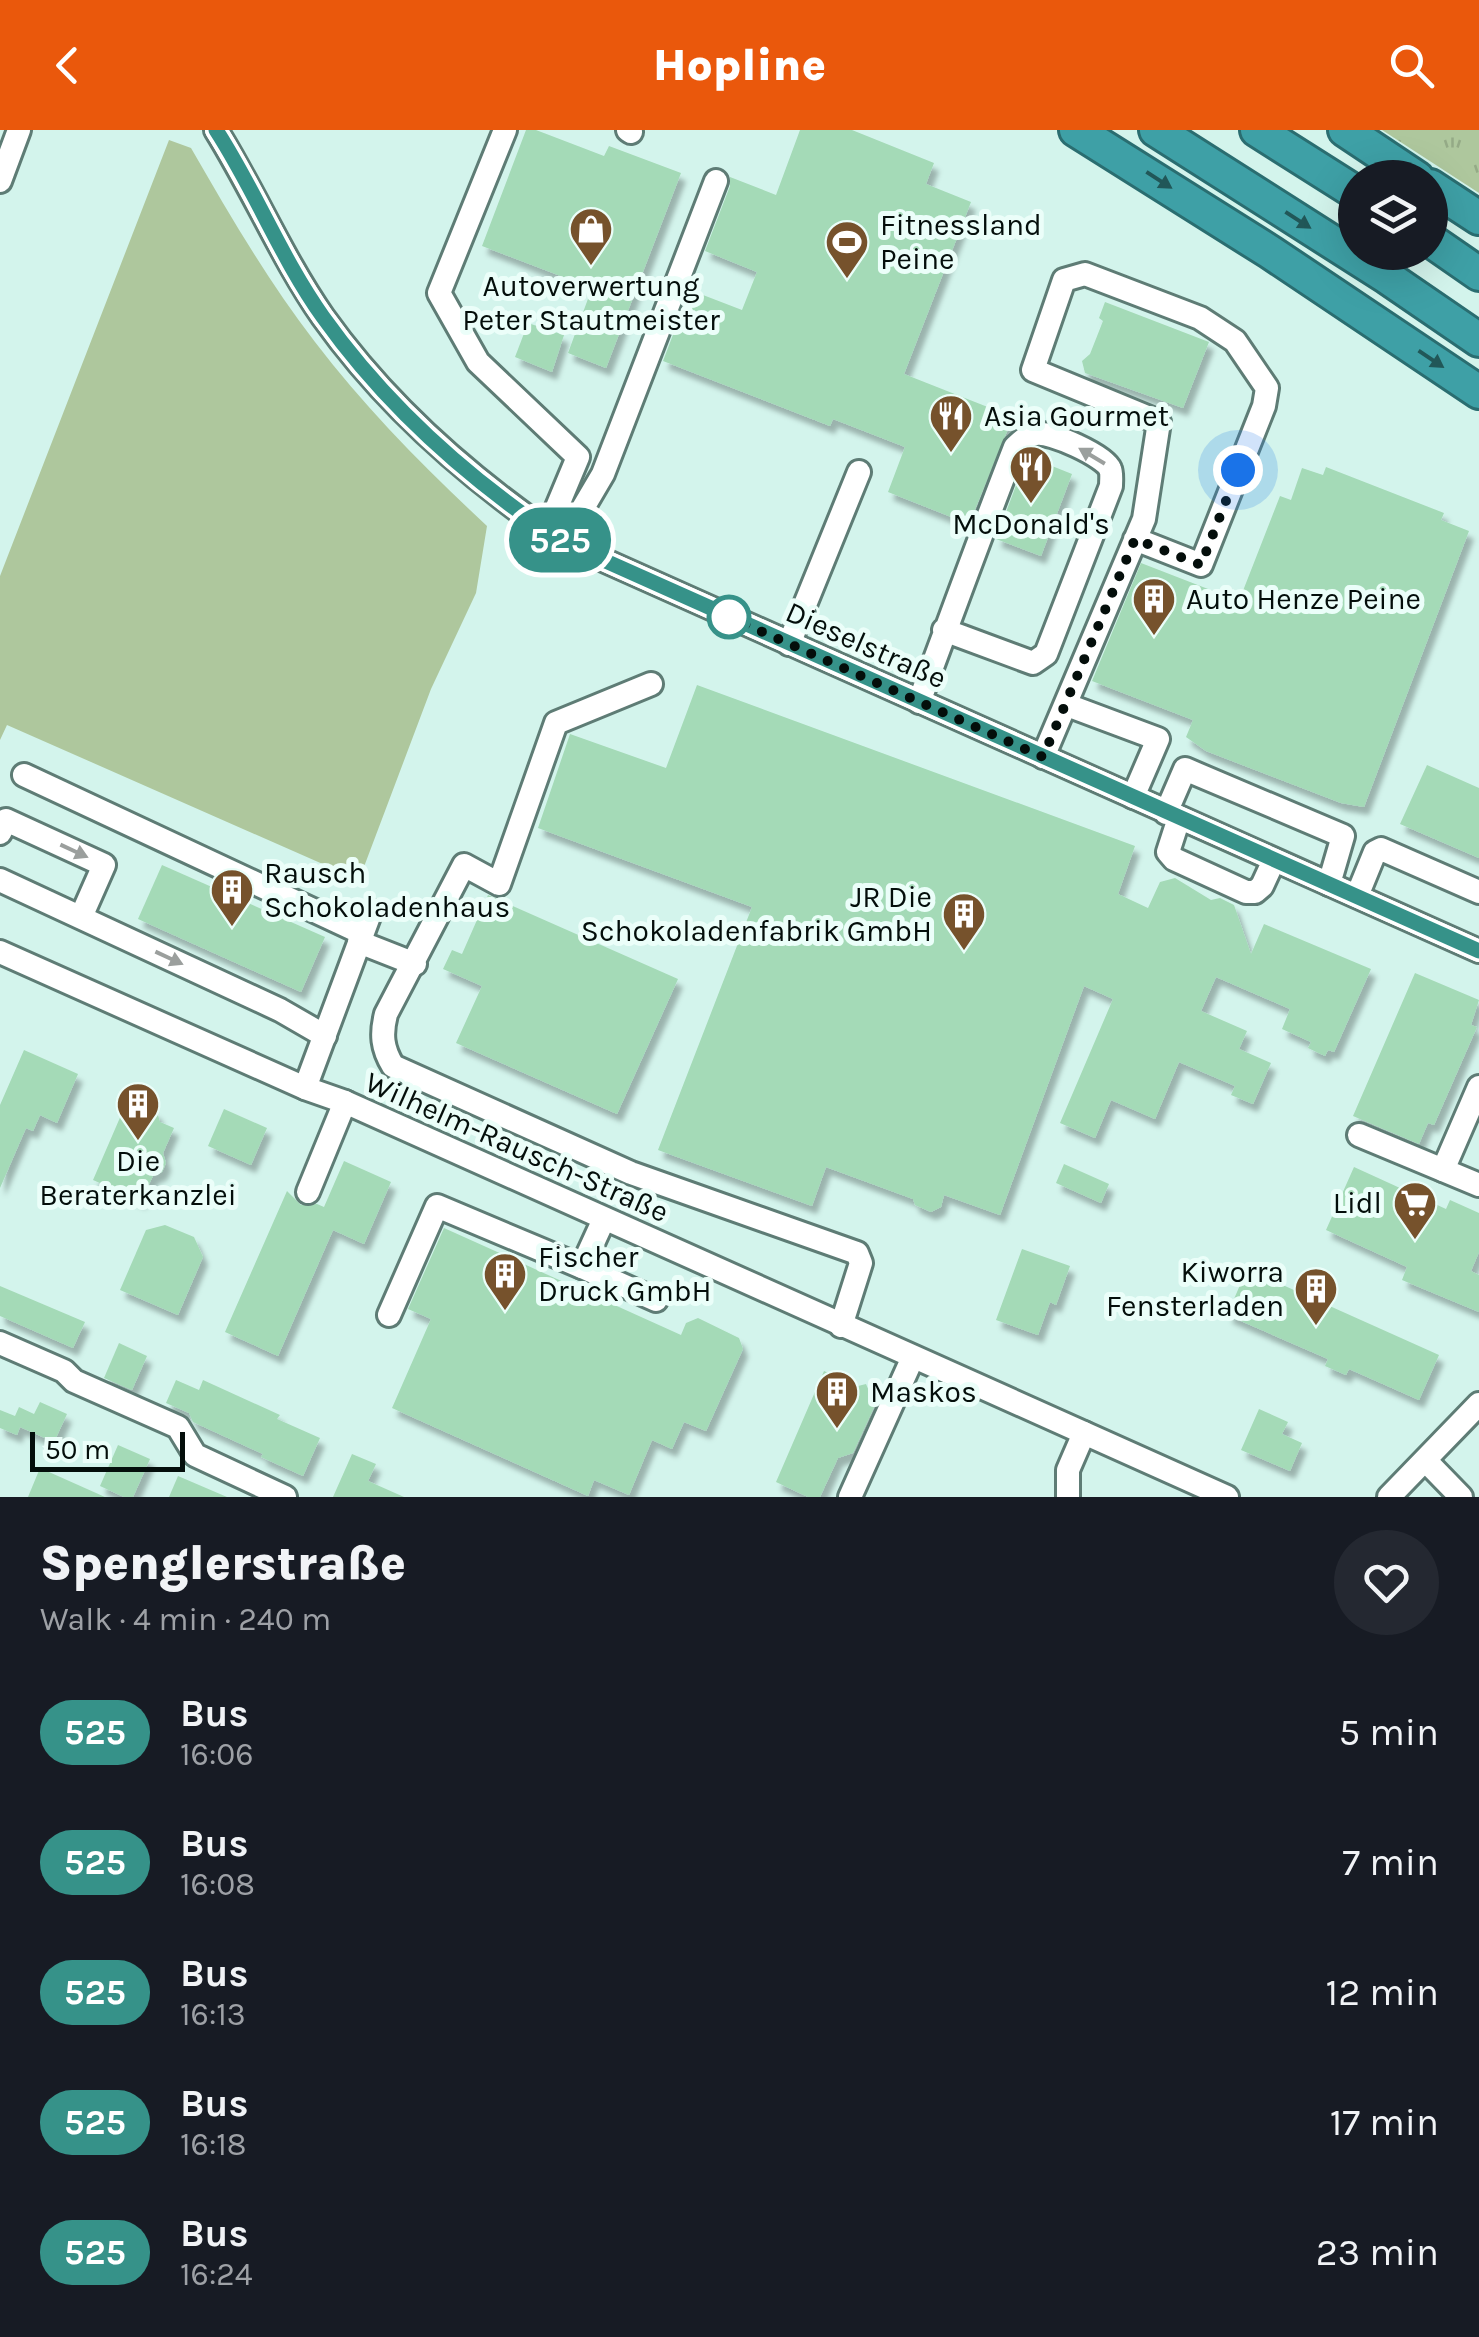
<!DOCTYPE html>
<html lang="en">
<head>
<meta charset="utf-8">
<style>
	body { margin:0; font-family:Karla,sans-serif; background:#242831; color:#f1f3f6; height:100vh; display:flex; flex-direction:column; font-size:38px; white-space:nowrap }
	* { box-sizing:border-box; margin:0 }
	p { font-size:32px; color:#9ea1a6 }
	.icon { flex:none; width:55px; height:55px; fill:none; stroke:currentColor; stroke-width:2; stroke-linecap:round; stroke-linejoin:round }
	.map { position:relative; height:1367px; overflow:hidden }
	.details { display:flex; flex-direction:column; background:#171b24; flex:1 }
	.details>* { flex:none }
	.badge { padding:0 20px; border-radius:32px; font-size:35px; line-height:65px }
	.buttons { position:absolute; left:1338px; top:30px; display:grid; gap:20px }
	.buttons a { display:grid; place-items:center; width:110px; height:110px; border-radius:50%; background:#171b24; box-shadow:0 10px 40px #0002; font-size:50px }
	.scale { position:absolute; left:30px; bottom:25px; width:155px; box-sizing:border-box; padding-left:10px; border:5px solid #040e0b; border-top:0; font-size:28px; line-height:35px; white-space:nowrap; color:#040e0b; -webkit-text-stroke:8px #ebfef9; paint-order:stroke }
	.you { position:absolute; width:50px; height:50px; margin:-25px; border:8px solid #fff; border-radius:50%; background:#1a73e8; box-shadow:0 0 0 15px #1a73e833 }
	.map>.badge { position:absolute; translate:-50% -50%; box-shadow:0 0 0 5px #fff }
	.round { display:grid; place-items:center; flex:none; width:105px; height:105px; border-radius:52px; background:#242831 }
	.head { display:flex; align-items:center; justify-content:space-between; height:170px; padding:0 40px }
	h1 { font-size:48px; font-weight:800; line-height:75px }
	ul { padding:0; list-style:none }
	li { display:flex; align-items:center; gap:30px; height:130px; padding:0 40px }
	li div { flex:1 }
	li b { display:block; font-size:38px }
	li em { font-style:normal }
	li .badge { min-width:110px; font-weight:700; text-align:center }
	header { display:flex; justify-content:space-between; align-items:center; height:130px; padding:0 40px; background:#ea580c; color:#fff; font-size:45px; font-weight:800 }
	.map>svg:first-child { display:block }
	.green { fill:#aec79d }
	.park { fill:url(#park-tufts) }
	.building { fill:#a4dab7; filter:url(#shadow) }
	.lines { fill:none; stroke-linecap:round; stroke-linejoin:round }
	.minor-casing { stroke:#5e7c75; stroke-width:28 }
	.highway-casing { stroke:#2a6d70; stroke-width:38 }
	.minor { stroke:#fff; stroke-width:22 }
	.highway { stroke:#3ea0a6; stroke-width:32 }
	.oneway { fill:#215758 }
	.oneway2 { fill:#9b9f9d }
	.line-casing { stroke:#fff; stroke-width:22 }
	.line { stroke:#369289; stroke-width:15 }
	.walk { stroke:#040e0b; stroke-width:10; stroke-dasharray:0 18 }
	.stop-dot { fill:#fff; stroke:#369289; stroke-width:5 }
	.labels { text-anchor:middle; stroke-width:10; stroke-linejoin:round; paint-order:stroke }
	.poi-label { font-size:30px; fill:#040e0b; stroke:#ebfef9; text-anchor:start }
	.street-label { font-size:30px; fill:#040e0b; stroke:#ebfef9 }
</style>
</head>
<body>
<header><svg class="icon" aria-label="back" viewBox="0 0 24 24"><path d="M15 5l-7 7 7 7"/></svg>Hopline<svg class="icon" aria-label="search" viewBox="0 0 24 24"><circle cx="10" cy="10" r="6"/><path d="M15 15l6 6"/></svg></header>
<div class="map">
<svg width="1479" height="1367" viewBox="0 0 1479 1367">
	<defs>
		<pattern id="park-tufts" width="24" height="20" patternUnits="userSpaceOnUse" patternTransform="scale(2.5)"><rect width="24" height="20" fill="#aec79d"/><path d="M3 7l-1-3M5 7V3M7 7l1-3M15 17l-1-3M17 17v-4M19 17l1-3" fill="none" stroke="#94aa86"/></pattern>
		<filter id="shadow"><feDropShadow dx="5" dy="8" stdDeviation="2.5" flood-color="#0004"/></filter>
	</defs>
	<rect width="100%" height="100%" fill="#d3f4ec"/>
	<path class="green" d="M 169,10 L 191,18 C 229,84 268,151 315,212 C 366,279 426,339 487,396 L 476,463 L 431,559 L 359,750 L 7,595 L 0,610 L 0,446 Z"/>
	<path class="park" d="M 1382,0 L 1479,0 L 1479,63 Z"/>
	<g class="building">
		<path d="M 526,0 L 536,0 L 604,26 L 609,16 L 681,43 L 606,238 L 568,223 L 592,158 L 482,116 Z"/>
		<path d="M 800,0 L 852,0 L 934,33 L 926,54 L 971,72 L 904,244 L 1013,287 L 969,394 L 888,362 L 905,317 L 833,289 L 830,296 L 663,231 L 690,160 L 742,180 L 757,142 L 705,121 L 730,56 L 730,47 L 776,65 Z"/>
		<path d="M 1105,172 L 1209,212 L 1183,278 L 1085,243 L 1082,231 L 1090,224 L 1103,191 L 1099,188 Z"/>
		<path d="M 528,193 L 564,205 L 552,242 L 515,227 Z"/>
		<path d="M 1027,326 L 1072,344 L 1041,426 L 996,409 Z"/>
		<path d="M 1326,337 L 1444,383 L 1441,390 L 1469,401 L 1364,677 L 1341,673 L 1206,621 L 1186,607 L 1193,590 L 1092,551 L 1141,433 L 1239,471 L 1280,366 L 1291,370 L 1302,338 L 1323,345 Z"/>
		<path d="M 697,555 L 1135,716 L 1118,764 L 1148,778 L 1160,752 L 1175,748 L 1211,770 L 1220,768 L 1234,775 L 1251,824 L 1264,794 L 1371,839 L 1334,922 L 1328,920 L 1325,926 L 1308,918 L 1311,912 L 1282,899 L 1290,879 L 1216,847 L 1201,881 L 1247,901 L 1239,919 L 1271,933 L 1253,974 L 1231,965 L 1235,956 L 1179,932 L 1155,989 L 1111,970 L 1095,1008 L 1060,993 L 1113,869 L 1084,856 L 1000,1085 L 944,1065 L 941,1077 L 931,1082 L 915,1075 L 913,1069 L 826,1037 L 812,1076 L 658,1020 L 752,777 L 538,698 L 570,604 L 666,638 Z"/>
		<path d="M 1427,635 L 1479,658 L 1479,728 L 1400,694 Z"/>
		<path d="M 162,735 L 325,807 L 301,862 L 138,789 Z"/>
		<path d="M 488,765 L 678,849 L 617,984 L 456,913 L 482,856 L 443,839 L 452,820 L 462,824 Z"/>
		<path d="M 1415,843 L 1479,870 L 1471,895 L 1477,897 L 1434,995 L 1428,993 L 1419,1014 L 1353,986 Z"/>
		<path d="M 24,920 L 78,944 L 57,993 L 40,985 L 33,1001 L 26,998 L 0,1058 L 0,975 Z"/>
		<path d="M 125,976 L 134,980 L 144,976 L 157,982 L 160,992 L 174,998 L 163,1023 L 166,1033 L 162,1042 L 153,1046 L 141,1071 L 93,1050 Z"/>
		<path d="M 224,979 L 267,998 L 251,1035 L 208,1016 Z"/>
		<path d="M 344,1031 L 391,1052 L 364,1114 L 333,1100 L 278,1226 L 225,1202 L 287,1061 L 301,1075 L 317,1074 L 324,1077 Z"/>
		<path d="M 1064,1034 L 1109,1054 L 1101,1073 L 1056,1053 Z"/>
		<path d="M 1354,1037 L 1446,1079 L 1450,1070 L 1479,1083 L 1479,1122 L 1471,1141 L 1479,1145 L 1479,1182 L 1402,1150 L 1407,1137 L 1326,1100 Z"/>
		<path d="M 165,1095 L 194,1107 L 203,1127 L 178,1185 L 120,1160 L 146,1100 Z"/>
		<path d="M 444,1098 L 681,1205 L 686,1193 L 698,1188 L 739,1208 L 743,1219 L 706,1301 L 684,1292 L 672,1319 L 652,1310 L 629,1365 L 594,1350 L 588,1366 L 392,1278 L 431,1189 L 408,1179 Z"/>
		<path d="M 1022,1119 L 1070,1136 L 1056,1175 L 1050,1172 L 1038,1205 L 996,1190 Z"/>
		<path d="M 1247,1139 L 1439,1225 L 1419,1270 L 1349,1239 L 1346,1245 L 1325,1236 L 1328,1229 L 1227,1185 Z"/>
		<path d="M 0,1156 L 85,1192 L 73,1218 L 0,1186 Z"/>
		<path d="M 119,1213 L 147,1226 L 132,1260 L 104,1248 Z"/>
		<path d="M 824,1241 L 858,1256 L 866,1254 L 875,1275 L 853,1323 L 838,1328 L 820,1367 L 808,1367 L 776,1352 Z"/>
		<path d="M 176,1250 L 199,1260 L 203,1250 L 280,1285 L 277,1289 L 320,1308 L 303,1346 L 261,1327 L 263,1324 L 193,1292 L 189,1283 L 166,1273 Z"/>
		<path d="M 40,1272 L 67,1284 L 54,1312 L 20,1297 L 17,1305 L 0,1298 L 0,1280 L 15,1286 L 19,1277 L 34,1284 Z"/>
		<path d="M 1259,1279 L 1288,1292 L 1282,1304 L 1302,1313 L 1290,1341 L 1241,1320 Z"/>
		<path d="M 118,1315 L 150,1329 L 133,1367 L 124,1367 L 100,1356 Z"/>
		<path d="M 352,1324 L 376,1334 L 368,1351 L 404,1367 L 333,1367 Z"/>
		<path d="M 40,1338 L 105,1367 L 28,1367 Z"/>
		<path d="M 178,1346 L 227,1367 L 169,1367 Z"/>
	</g>
	<g class="lines">
		<g class="minor-casing">
			<g id="minor">
				<path d="M 216,0 C 254,61 282,128 323,187 C 387,277 471,350 563,412 L 1479,821"/>
				<path d="M 505,0 L 439,163 L 478,232 L 578,327 L 547,401"/>
				<path d="M 628,0 L 631,2"/>
				<path d="M 0,51 L 19,0"/>
				<path d="M 563,412 L 603,344 L 716,51"/>
				<path d="M 789,514 L 859,342"/>
				<path d="M 651,554 L 556,593 L 499,754 L 464,735 L 386,884 C 381,904 382,918 393,936 L 631,1043 L 857,1123 L 861,1133 L 841,1196"/>
				<path d="M 919,572 C 951,487 982,401 1015,317 C 1022,311 1027,305 1036,304 C 1050,301 1105,326 1110,339 C 1112,343 1111,352 1111,356 L 1046,524 L 1033,533 L 944,500"/>
				<path d="M 1067,575 L 1158,609 L 1133,667"/>
				<path d="M 1043,627 L 1144,389 L 1159,292 L 1033,240 L 1064,150 L 1085,144 L 1200,188 L 1235,211 L 1267,258 L 1264,276 L 1201,435 L 1135,409"/>
				<path d="M 24,645 L 362,803"/>
				<path d="M 1166,683 L 1185,639 L 1343,706 L 1329,754"/>
				<path d="M 1179,688 L 1168,722 L 1174,729 L 1246,762 L 1255,762 L 1262,756 L 1274,730"/>
				<path d="M 0,703 L 6,690 L 104,735 L 81,787"/>
				<path d="M 0,750 L 280,880 L 325,906"/>
				<path d="M 1357,766 L 1375,722 L 1381,719 L 1479,762"/>
				<path d="M 359,812 L 415,834"/>
				<path d="M 0,822 L 305,958 L 345,972 L 1227,1367"/>
				<path d="M 1479,957 L 1443,1040 L 1479,1055"/>
				<path d="M 305,958 L 371,781"/>
				<path d="M 1359,1005 L 1443,1040"/>
				<path d="M 308,1062 L 345,972"/>
				<path d="M 582,1137 L 656,1170"/>
				<path d="M 389,1185 L 437,1076 L 582,1137 L 604,1089"/>
				<path d="M 0,1213 L 64,1241 L 74,1251 L 178,1297 L 195,1325 L 285,1367"/>
				<path d="M 1426,1331 L 1461,1367"/>
				<path d="M 850,1367 L 913,1227"/>
				<path d="M 1068,1367 L 1068,1340 L 1084,1303"/>
				<path d="M 1389,1367 L 1479,1274"/>
			</g>
		</g>
		<g class="highway-casing">
			<g id="highway">
				<path d="M 1076,0 L 1270,122 L 1479,262"/>
				<path d="M 1156,0 L 1387,147 L 1479,210"/>
				<path d="M 1257,0 L 1355,62"/>
				<path d="M 1345,0 L 1417,48"/>
				<path d="M 1430,56 L 1479,88"/>
				<path d="M 1430,110 L 1479,144"/>
			</g>
		</g>
		<use href="#minor" class="minor"/>
		<use href="#highway" class="highway"/>
	</g>
	<defs><path id="oneway-solid" d="M-6-.8H1V-3.2L6.5 0L1 3.2V.8H-6Z" transform="scale(2.5)"/></defs>
	<g class="oneway">
		<use href="#oneway-solid" transform="translate(1159 50) rotate(33)"/>
		<use href="#oneway-solid" transform="translate(1298 90) rotate(33)"/>
		<use href="#oneway-solid" transform="translate(1431 229) rotate(34)"/>
	</g>
	<g class="oneway2">
		<use href="#oneway-solid" transform="translate(1092 326) rotate(-149)"/>
		<use href="#oneway-solid" transform="translate(74 721) rotate(25)"/>
		<use href="#oneway-solid" transform="translate(169 828) rotate(25)"/>
	</g>
	<g class="lines">
		<g class="line-casing">
			<path id="line" d="M 216,0 C 255,60 281,128 323,187 C 387,277 471,351 563,412 L 1479,821"/>
		</g>
		<use href="#line" class="line"/>
		<path class="walk" d="M 729,487 L 1043,627 L 1135,409 L 1201,435 L 1238,340"/>
	</g>
	<defs>
		<g id="shop-pin" transform="scale(2.25)"><path d="M0 17L-7.5 6A9.5 9.5 0 1 1 7.5 6Z" fill="#76522c" stroke="#ebfef9"/><path d="M-5-2.5h2.3a2.7 3.5 0 0 1 5.4 0H5L5.5 6h-11ZM-1.5-2.5h3a1.5 2.3 0 0 0-3 0Z" fill="#fff"/></g>
		<g id="stadium-pin" transform="scale(2.25)"><path d="M0 17L-7.5 6A9.5 9.5 0 1 1 7.5 6Z" fill="#76522c" stroke="#ebfef9"/><path d="M0-5a6.5 5 0 1 0 0 10a6.5 5 0 1 0 0-10ZM-3.5-1.8h7v3.6h-7Z" fill="#fff"/></g>
		<g id="restaurant-pin" transform="scale(2.25)"><path d="M0 17L-7.5 6A9.5 9.5 0 1 1 7.5 6Z" fill="#76522c" stroke="#ebfef9"/><path d="M-5-6h1v4h1v-4h1v4h1v-4h1v5L-1.5 .5V6h-2V.5L-5-1ZM5-6V6H3V1.5H1.5Q1.5-4 5-6Z" fill="#fff"/></g>
		<g id="building-pin" transform="scale(2.25)"><path d="M0 17L-7.5 6A9.5 9.5 0 1 1 7.5 6Z" fill="#76522c" stroke="#ebfef9"/><path d="M-4-6H4V6H1V3H-1V6H-4ZM-2.5-4.3h1.7v1.8h-1.7ZM.8-4.3h1.7v1.8H.8ZM-2.5-1h1.7V.8h-1.7ZM.8-1h1.7V.8H.8Z" fill="#fff"/></g>
		<g id="supermarket-pin" transform="scale(2.25)"><path d="M0 17L-7.5 6A9.5 9.5 0 1 1 7.5 6Z" fill="#76522c" stroke="#ebfef9"/><path d="M-6-5.5h2.5l.6 2H6L4.5 2H-2.5L-4.4-4H-6ZM-1.5 3.2a1.3 1.3 0 1 0 .1 0ZM3 3.2a1.3 1.3 0 1 0 .1 0Z" fill="#fff"/></g>
	</defs>
	<g fill-rule="evenodd">
		<use href="#shop-pin" x="591" y="99"/>
		<use href="#stadium-pin" x="847" y="112"/>
		<use href="#restaurant-pin" x="951" y="286"/>
		<use href="#restaurant-pin" x="1031" y="337"/>
		<use href="#building-pin" x="1154" y="469"/>
		<use href="#building-pin" x="232" y="760"/>
		<use href="#building-pin" x="964" y="784"/>
		<use href="#building-pin" x="138" y="974"/>
		<use href="#supermarket-pin" x="1415" y="1073"/>
		<use href="#building-pin" x="505" y="1144"/>
		<use href="#building-pin" x="1316" y="1159"/>
		<use href="#building-pin" x="837" y="1262"/>
	</g>
	<circle class="stop-dot" cx="729" cy="487" r="20"/>
	<g class="labels">
		<g class="poi-label">
			<text x="880" y="105">Fitnessland<tspan x="880" dy="34">Peine</tspan></text>
			<text x="591" y="166" text-anchor="middle">Autoverwertung<tspan x="591" dy="34">Peter Stautmeister</tspan></text>
			<text x="984" y="296">Asia Gourmet</text>
			<text x="1031" y="404" text-anchor="middle">McDonald's</text>
			<text x="1186" y="479">Auto Henze Peine</text>
			<text x="264" y="753">Rausch<tspan x="264" dy="34">Schokoladenhaus</tspan></text>
			<text x="932" y="777" text-anchor="end">JR Die<tspan x="932" dy="34">Schokoladenfabrik GmbH</tspan></text>
			<text x="138" y="1041" text-anchor="middle">Die<tspan x="138" dy="34">Beraterkanzlei</tspan></text>
			<text x="1382" y="1083" text-anchor="end">Lidl</text>
			<text x="538" y="1137">Fischer<tspan x="538" dy="34">Druck GmbH</tspan></text>
			<text x="1284" y="1152" text-anchor="end">Kiworra<tspan x="1284" dy="34">Fensterladen</tspan></text>
			<text x="870" y="1272">Maskos</text>
		</g>
		<g class="street-label">
			<text transform="translate(866 515) rotate(24)" y="10">Dieselstraße</text>
			<text transform="translate(517 1017) rotate(24)" y="10">Wilhelm-Rausch-Straße</text>
		</g>
	</g>
</svg>
<div class="buttons">
<a><svg class="icon" aria-label="layers" viewBox="0 0 24 24"><path d="M12 4l9 5-9 5-9-5zM3 14l9 5 9-5"/></svg></a>
</div>
<div class="scale">50 m</div>
<div class="you" style="left:1238px;top:340px"></div>
<b class="badge" style="left:560px;top:410px;background:#369289;color:#fff">525</b>
</div>
<section class="details">
<div class="head"><div><h1>Spenglerstraße</h1><p>Walk · 4 min · 240 m</p></div><a class="round"><svg class="icon" aria-label="heart" viewBox="0 0 24 24"><path d="M12 20l-8-8c-3-5 5-10 8-4 3-6 11-1 8 4z"/></svg></a></div>
<ul>
<li><span class="badge" style="background:#369289;color:#fff">525</span><div><b>Bus</b><p>16:06</p></div><em>5 min</em></li>
<li><span class="badge" style="background:#369289;color:#fff">525</span><div><b>Bus</b><p>16:08</p></div><em>7 min</em></li>
<li><span class="badge" style="background:#369289;color:#fff">525</span><div><b>Bus</b><p>16:13</p></div><em>12 min</em></li>
<li><span class="badge" style="background:#369289;color:#fff">525</span><div><b>Bus</b><p>16:18</p></div><em>17 min</em></li>
<li><span class="badge" style="background:#369289;color:#fff">525</span><div><b>Bus</b><p>16:24</p></div><em>23 min</em></li>
</ul>
</section>
</body>
</html>
